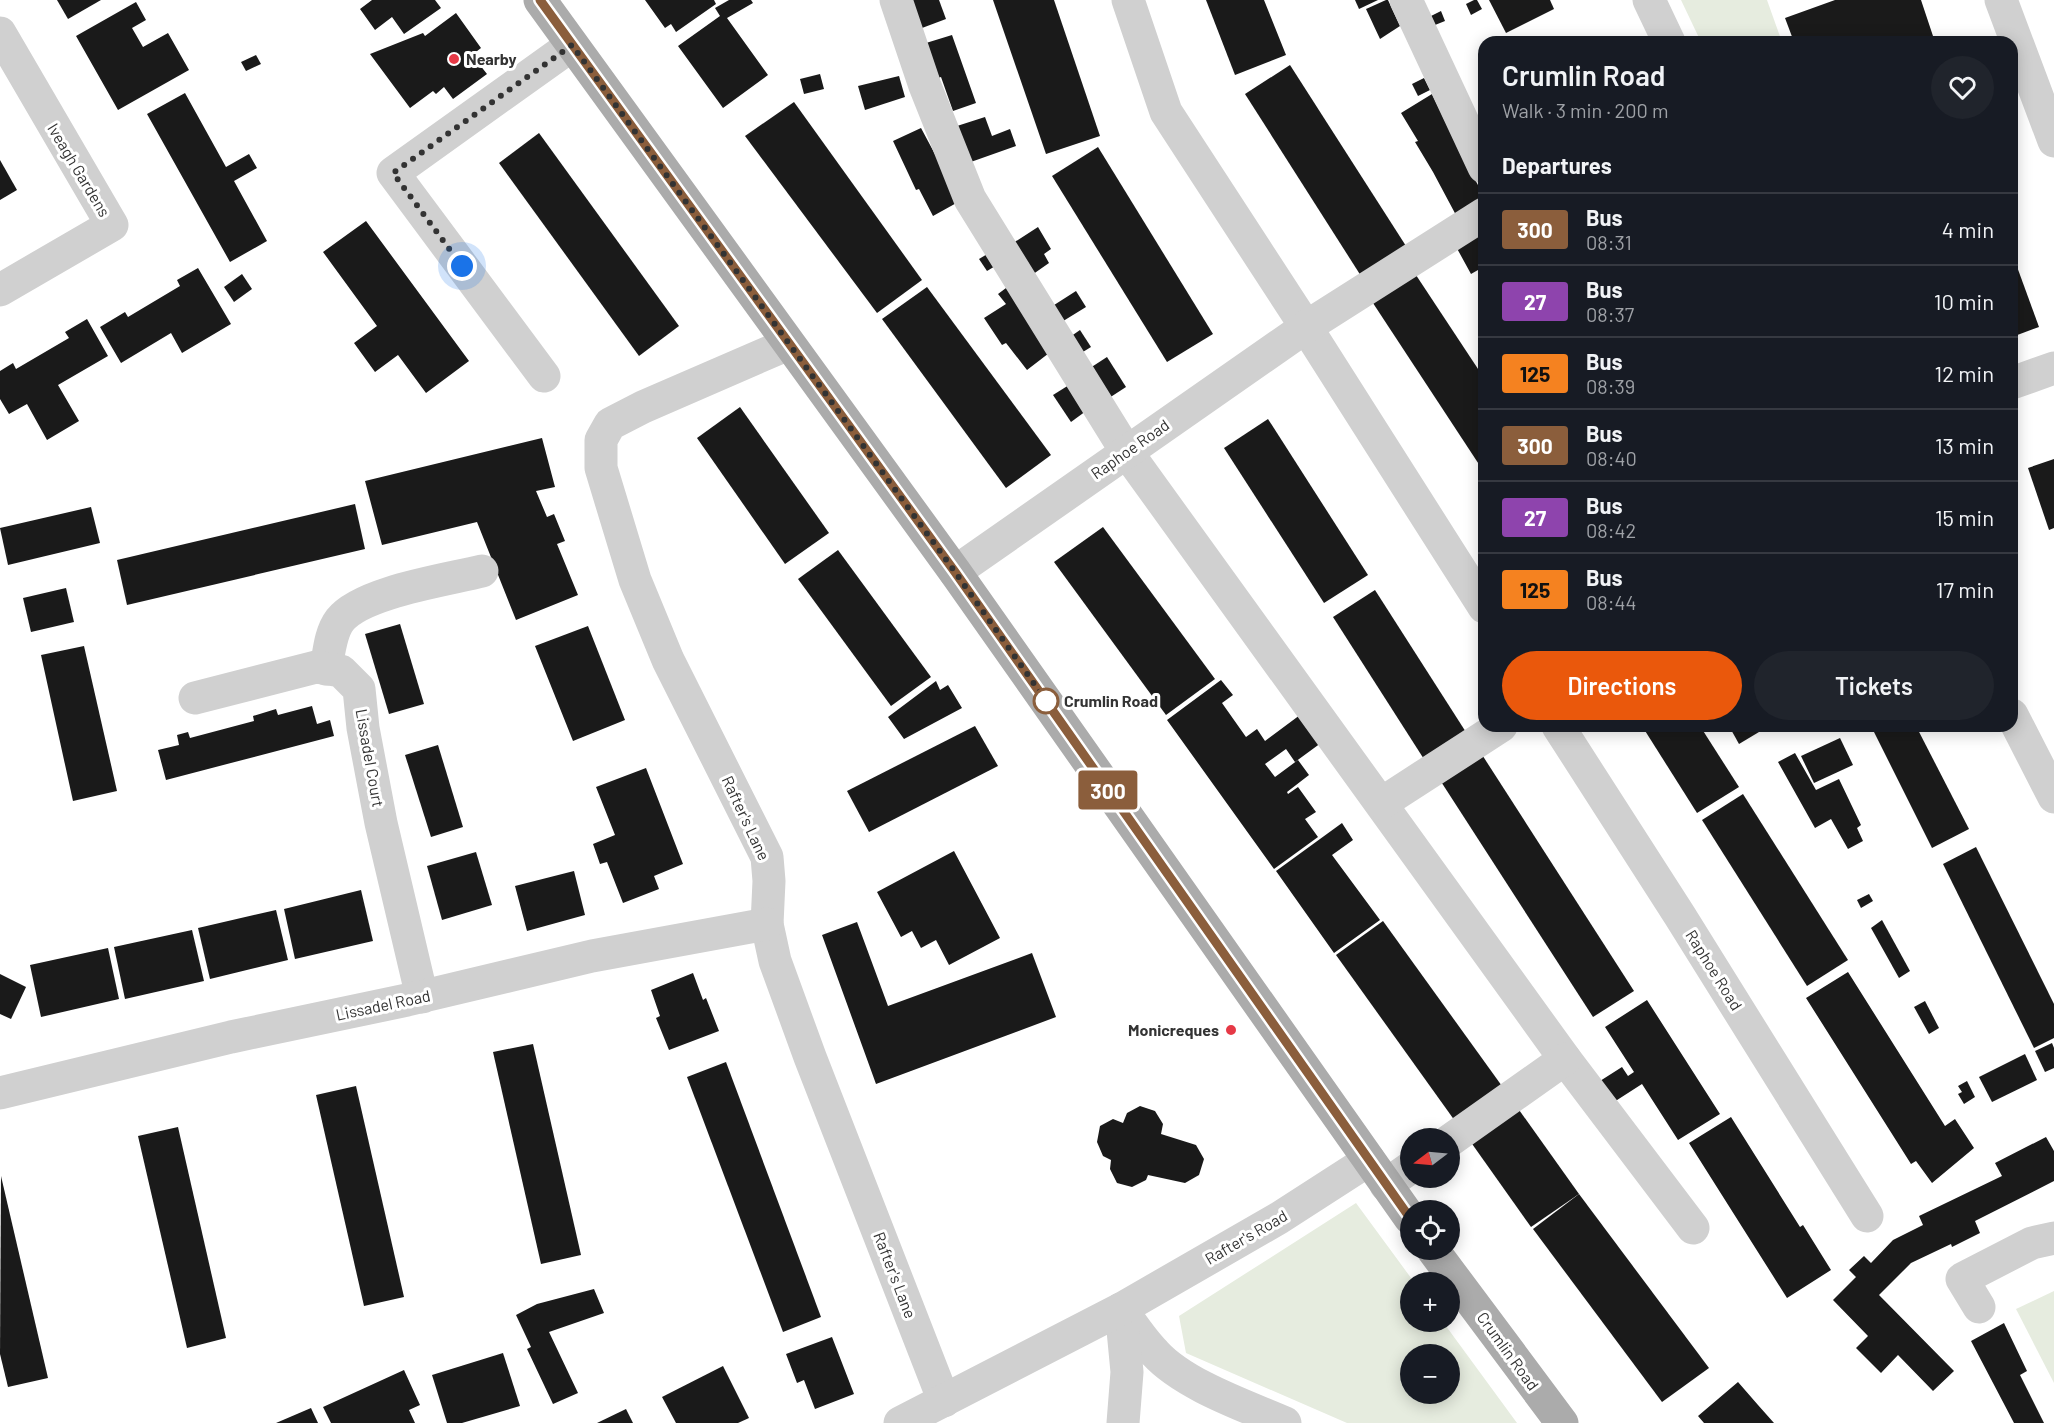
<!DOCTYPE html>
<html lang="en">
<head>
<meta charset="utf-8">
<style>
	body { margin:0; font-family:Barlow,sans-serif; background:#20242c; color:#f1f3f6; height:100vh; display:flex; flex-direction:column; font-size:22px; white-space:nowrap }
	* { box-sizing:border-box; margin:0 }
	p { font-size:20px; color:#9ea1a6 }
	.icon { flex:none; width:33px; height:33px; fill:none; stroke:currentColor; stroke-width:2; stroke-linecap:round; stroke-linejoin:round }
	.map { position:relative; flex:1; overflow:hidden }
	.side { position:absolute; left:1478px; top:36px; width:540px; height:696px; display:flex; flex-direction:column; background:#171b24; border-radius:18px; box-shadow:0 3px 15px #0003 }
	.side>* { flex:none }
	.badge { padding:0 12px; border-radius:4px; font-size:21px; line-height:39px }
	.needle { width:39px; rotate:254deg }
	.controls { position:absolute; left:1400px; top:1128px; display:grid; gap:12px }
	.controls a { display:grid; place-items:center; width:60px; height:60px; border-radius:50%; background:#171b24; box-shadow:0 3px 15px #0003; font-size:30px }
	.you { position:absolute; width:30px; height:30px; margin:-15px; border:4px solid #fff; border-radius:50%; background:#1a73e8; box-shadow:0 0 0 9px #1a73e833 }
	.map>.badge { position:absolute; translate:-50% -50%; box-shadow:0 0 0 3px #fff }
	h2 { padding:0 24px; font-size:22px; line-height:54px }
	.round { display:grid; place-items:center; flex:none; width:63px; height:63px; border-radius:32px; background:#20242c }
	.headline { display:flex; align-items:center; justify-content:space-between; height:102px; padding:0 24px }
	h1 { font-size:28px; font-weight:600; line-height:45px }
	.action { display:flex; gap:12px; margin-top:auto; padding:12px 24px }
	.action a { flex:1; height:69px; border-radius:36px; background:#ea580c; color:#fff; font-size:24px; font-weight:600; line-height:69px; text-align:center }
	.action a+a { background:#20242c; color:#f1f3f6 }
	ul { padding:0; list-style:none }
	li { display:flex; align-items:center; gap:18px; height:72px; padding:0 24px; border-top:2px solid #363941 }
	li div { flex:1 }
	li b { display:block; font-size:22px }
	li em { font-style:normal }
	li .badge { min-width:66px; font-weight:700; text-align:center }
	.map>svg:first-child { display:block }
	.green { fill:#e6ecdf; fill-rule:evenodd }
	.building { fill:#1a1a1a }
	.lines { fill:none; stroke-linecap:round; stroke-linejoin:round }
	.minor { stroke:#d0d0d0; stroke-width:33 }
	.major { stroke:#ababab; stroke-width:33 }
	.line-casing { stroke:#fff; stroke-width:14 }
	.line { stroke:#8b5e3c; stroke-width:9 }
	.walk { stroke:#333; stroke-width:6; stroke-dasharray:0 10.8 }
	.poi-dot { fill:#e63946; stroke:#fff; stroke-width:2 }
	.stop-dot { fill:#fff; stroke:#8b5e3c; stroke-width:3 }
	.labels { text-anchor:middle; stroke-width:6; stroke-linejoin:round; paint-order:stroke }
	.poi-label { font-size:16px; font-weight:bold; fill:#333; stroke:#fff; text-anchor:start }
	.street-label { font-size:16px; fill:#333; stroke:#fff }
	.stop-label { font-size:16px; font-weight:bold; fill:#333; stroke:#fff; text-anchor:start }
</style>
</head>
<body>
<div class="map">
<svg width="2054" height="1423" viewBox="0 0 2054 1423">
	<rect width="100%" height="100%" fill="#fff"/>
	<g class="green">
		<path d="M 1681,0 L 1767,0 L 1782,42 L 1701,42 Z"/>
		<path d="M 1356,1203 L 1414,1282 L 1410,1282 L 1410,1322 L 1443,1322 L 1517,1423 L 1347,1423 L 1186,1353 L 1179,1316 ZM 1410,1354 L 1449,1354 L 1449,1394 L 1410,1394 Z"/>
		<path d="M 2054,1291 L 2054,1383 L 2016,1309 Z"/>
	</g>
	<g class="building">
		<path d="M 57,0 L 101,0 L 68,19 Z"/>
		<path d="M 372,0 L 435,0 L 441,8 L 404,34 L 392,17 L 375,30 L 360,9 Z"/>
		<path d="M 645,0 L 714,0 L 716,4 L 676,32 L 671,24 L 665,28 Z"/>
		<path d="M 729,0 L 751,0 L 753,3 L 727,18 L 768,75 L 723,108 L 678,46 L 720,16 L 715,8 Z"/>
		<path d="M 912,0 L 939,0 L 946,19 L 922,28 Z"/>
		<path d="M 993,0 L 1054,0 L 1100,136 L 1046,154 Z"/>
		<path d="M 1206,0 L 1264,0 L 1286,55 L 1235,75 Z"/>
		<path d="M 1355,0 L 1378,0 L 1359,9 Z"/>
		<path d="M 1386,0 L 1388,0 L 1400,26 L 1380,39 L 1366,9 Z"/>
		<path d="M 1474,0 L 1477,0 L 1482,9 L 1471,15 L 1466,4 Z"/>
		<path d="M 1489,0 L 1550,0 L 1554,9 L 1506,33 Z"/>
		<path d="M 1835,0 L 1921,0 L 1933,36 L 1918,42 L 1855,42 L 1854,37 L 1846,40 L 1847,42 L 1794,42 L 1785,18 Z"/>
		<path d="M 136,2 L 146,20 L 132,28 L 143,47 L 168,33 L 189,70 L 118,110 L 76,36 Z"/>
		<path d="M 1441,11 L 1445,21 L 1435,25 L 1431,16 Z"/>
		<path d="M 456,13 L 481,48 L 472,55 L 487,74 L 453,99 L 444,87 L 436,94 L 433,91 L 410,108 L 370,54 L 423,33 L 425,36 Z"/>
		<path d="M 952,35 L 976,103 L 953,111 L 941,77 L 938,78 L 926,43 Z"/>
		<path d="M 256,55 L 261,64 L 246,71 L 241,62 Z"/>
		<path d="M 1290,65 L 1406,246 L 1361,276 L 1245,94 Z"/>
		<path d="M 820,74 L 824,89 L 804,94 L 800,79 Z"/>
		<path d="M 899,76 L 905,97 L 865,110 L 858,86 Z"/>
		<path d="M 1424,78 L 1430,90 L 1418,96 L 1412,84 Z"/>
		<path d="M 185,93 L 226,167 L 249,154 L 257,168 L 234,181 L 267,241 L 230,262 L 147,114 Z"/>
		<path d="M 1432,94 L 1462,156 L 1484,196 L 1484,203 L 1457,217 L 1433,172 L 1415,142 L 1418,141 L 1401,113 Z"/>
		<path d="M 794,102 L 922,280 L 877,313 L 745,136 Z"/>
		<path d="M 985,117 L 992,136 L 1010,129 L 1016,146 L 968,163 L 957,126 Z"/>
		<path d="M 921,128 L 960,201 L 933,216 L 919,189 L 916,190 L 893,141 Z"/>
		<path d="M 539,133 L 679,326 L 639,356 L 499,163 Z"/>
		<path d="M 1098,147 L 1213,334 L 1167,362 L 1052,176 Z"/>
		<path d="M 0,160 L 17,190 L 0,200 Z"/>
		<path d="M 366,221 L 469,361 L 426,393 L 398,355 L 375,372 L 354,343 L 377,326 L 323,252 Z"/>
		<path d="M 1038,227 L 1051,249 L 1044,254 L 1049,263 L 1029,277 L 1010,245 Z"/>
		<path d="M 1479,229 L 1484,237 L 1484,281 L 1478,270 L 1471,274 L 1454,243 Z"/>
		<path d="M 989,253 L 997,265 L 987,271 L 979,259 Z"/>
		<path d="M 2012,253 L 2039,327 L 2012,337 Z"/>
		<path d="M 198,268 L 231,324 L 182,353 L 171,333 L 121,363 L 100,327 L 125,312 L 128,317 L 180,286 L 177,280 Z"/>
		<path d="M 1412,269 L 1484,378 L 1484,472 L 1369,297 Z"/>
		<path d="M 242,274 L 252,289 L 234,302 L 224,287 Z"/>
		<path d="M 1010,285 L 1053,350 L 1027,370 L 1006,343 L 1002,345 L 984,318 L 1006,304 L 998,294 Z"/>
		<path d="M 927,287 L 1051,455 L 1006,488 L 882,319 Z"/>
		<path d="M 1076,291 L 1086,307 L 1060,323 L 1051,307 Z"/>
		<path d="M 87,319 L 108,356 L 58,385 L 79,421 L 47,440 L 27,404 L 9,414 L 0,399 L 0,371 L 13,363 L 16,369 L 69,338 L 65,332 Z"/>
		<path d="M 1080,330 L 1091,347 L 1078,355 L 1067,339 Z"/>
		<path d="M 1107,357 L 1126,387 L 1106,400 L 1087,370 Z"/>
		<path d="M 1069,385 L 1086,411 L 1071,422 L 1053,395 Z"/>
		<path d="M 740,407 L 829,533 L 785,564 L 697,438 Z"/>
		<path d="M 1268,419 L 1368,575 L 1324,603 L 1224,448 Z"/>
		<path d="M 542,438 L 555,487 L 536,491 L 547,517 L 554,514 L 565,541 L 557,544 L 578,595 L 516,620 L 477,522 L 382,545 L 365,481 Z"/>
		<path d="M 2054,459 L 2054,528 L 2049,530 L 2028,468 Z"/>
		<path d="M 355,504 L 365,549 L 127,605 L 117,560 Z"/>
		<path d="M 91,507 L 100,543 L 8,565 L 0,528 Z"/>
		<path d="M 1103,527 L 1215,679 L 1166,715 L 1054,562 Z"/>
		<path d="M 838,550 L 931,677 L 891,706 L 798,579 Z"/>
		<path d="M 66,588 L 74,622 L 31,632 L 23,598 Z"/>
		<path d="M 1375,590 L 1471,740 L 1429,767 L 1333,617 Z"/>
		<path d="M 400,624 L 424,704 L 389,714 L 365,634 Z"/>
		<path d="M 588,626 L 625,720 L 573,741 L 535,646 Z"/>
		<path d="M 84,646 L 117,791 L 73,801 L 41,655 Z"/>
		<path d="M 1221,680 L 1233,695 L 1222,703 L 1246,737 L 1257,729 L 1265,741 L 1304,712 L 1325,740 L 1295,762 L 1286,749 L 1265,764 L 1275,777 L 1298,760 L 1309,775 L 1287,792 L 1288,794 L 1298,787 L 1316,812 L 1305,819 L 1318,837 L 1274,869 L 1167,720 Z"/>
		<path d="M 936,681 L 940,690 L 948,685 L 962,708 L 904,739 L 888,717 Z"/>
		<path d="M 312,706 L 317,724 L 330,720 L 334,736 L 166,780 L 158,750 L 179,745 L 177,735 L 188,732 L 190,738 L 254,721 L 253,716 L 276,709 L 278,715 Z"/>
		<path d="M 975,726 L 998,766 L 869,832 L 847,791 Z"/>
		<path d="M 1642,726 L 1700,726 L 1739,787 L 1697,813 Z"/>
		<path d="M 1729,726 L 1762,726 L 1764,729 L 1739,744 Z"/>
		<path d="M 1871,726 L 1916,726 L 1969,829 L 1932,848 Z"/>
		<path d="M 1840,738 L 1853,765 L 1814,783 L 1801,756 Z"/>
		<path d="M 438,745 L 463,827 L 431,837 L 405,755 Z"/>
		<path d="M 1479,750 L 1634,991 L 1593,1017 L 1438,777 Z"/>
		<path d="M 1795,753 L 1816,790 L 1839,779 L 1861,825 L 1857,828 L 1863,841 L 1848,849 L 1831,819 L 1815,828 L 1778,762 Z"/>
		<path d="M 646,768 L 683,864 L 654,876 L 659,889 L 623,903 L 607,862 L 600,864 L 593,844 L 615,835 L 596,787 Z"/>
		<path d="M 1743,794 L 1848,960 L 1807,986 L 1702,820 Z"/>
		<path d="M 1342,823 L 1353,840 L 1332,855 L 1380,920 L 1334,953 L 1276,871 Z"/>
		<path d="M 1976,847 L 2054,1004 L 2054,1038 L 2034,1048 L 1943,864 Z"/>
		<path d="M 954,851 L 1000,938 L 949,965 L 936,940 L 921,948 L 912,931 L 901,937 L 877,892 Z"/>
		<path d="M 476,852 L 492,905 L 442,920 L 427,866 Z"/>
		<path d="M 574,871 L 585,915 L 527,931 L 515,886 Z"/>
		<path d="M 361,890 L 373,941 L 295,959 L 284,909 Z"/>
		<path d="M 1869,894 L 1873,901 L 1861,908 L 1857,900 Z"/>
		<path d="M 276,910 L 288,960 L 210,979 L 198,928 Z"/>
		<path d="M 1882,920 L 1910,971 L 1899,978 L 1871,928 Z"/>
		<path d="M 1383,921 L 1507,1093 L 1460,1128 L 1336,955 Z"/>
		<path d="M 857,922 L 888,1006 L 1032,953 L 1056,1017 L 876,1084 L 822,935 Z"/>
		<path d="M 192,930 L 204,981 L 125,999 L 114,947 Z"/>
		<path d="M 108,948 L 119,999 L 41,1017 L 30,965 Z"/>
		<path d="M 1848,972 L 1945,1126 L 1955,1119 L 1974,1148 L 1932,1183 L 1916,1161 L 1911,1164 L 1806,998 Z"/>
		<path d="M 693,973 L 703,1000 L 706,998 L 719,1031 L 669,1050 L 656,1018 L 660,1016 L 651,990 Z"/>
		<path d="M 0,974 L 26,987 L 11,1019 L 0,1014 Z"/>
		<path d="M 1647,1000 L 1720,1114 L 1678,1140 L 1642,1084 L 1614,1102 L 1600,1081 L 1622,1067 L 1628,1076 L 1634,1072 L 1605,1027 Z"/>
		<path d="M 1925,1001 L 1939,1028 L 1929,1034 L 1914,1007 Z"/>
		<path d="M 2052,1043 L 2054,1048 L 2054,1068 L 2045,1072 L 2035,1051 Z"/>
		<path d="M 533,1044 L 581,1255 L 541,1264 L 493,1052 Z"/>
		<path d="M 2025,1054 L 2037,1080 L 1992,1102 L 1979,1077 Z"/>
		<path d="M 726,1062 L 821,1317 L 783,1332 L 687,1077 Z"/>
		<path d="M 1967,1081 L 1975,1097 L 1964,1104 L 1958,1094 L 1962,1092 L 1958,1086 Z"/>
		<path d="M 356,1086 L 404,1297 L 364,1306 L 316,1095 Z"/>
		<path d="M 1140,1106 L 1155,1111 L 1163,1124 L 1161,1134 L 1196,1145 L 1204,1159 L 1199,1175 L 1185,1183 L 1148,1175 L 1146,1180 L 1132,1187 L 1117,1183 L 1110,1169 L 1111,1160 L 1103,1156 L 1097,1142 L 1100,1126 L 1113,1119 L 1123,1123 L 1127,1113 Z"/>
		<path d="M 1517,1107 L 1579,1194 L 1531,1227 L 1470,1141 Z"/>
		<path d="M 1731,1117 L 1800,1227 L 1803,1225 L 1831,1270 L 1787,1298 L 1689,1143 Z"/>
		<path d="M 178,1127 L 226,1338 L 187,1348 L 138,1136 Z"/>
		<path d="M 2046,1137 L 2054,1151 L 2054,1181 L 1975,1221 L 1980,1233 L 1952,1247 L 1951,1244 L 1911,1263 L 1879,1295 L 1954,1371 L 1933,1391 L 1898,1355 L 1881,1373 L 1856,1348 L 1868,1336 L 1833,1300 L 1856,1277 L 1849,1270 L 1864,1256 L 1871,1263 L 1893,1240 L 1923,1225 L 1919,1216 L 2002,1176 L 1995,1163 Z"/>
		<path d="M 1,1176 L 48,1378 L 8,1387 L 0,1354 Z"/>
		<path d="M 1579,1194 L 1709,1368 L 1662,1402 L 1533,1229 Z"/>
		<path d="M 594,1289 L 604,1313 L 549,1332 L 578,1393 L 553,1404 L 527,1349 L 531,1347 L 516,1315 L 537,1304 Z"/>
		<path d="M 2004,1323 L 2027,1371 L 2020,1375 L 2044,1423 L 2014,1423 L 1971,1341 Z"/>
		<path d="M 832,1337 L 854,1394 L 815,1409 L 804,1380 L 797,1383 L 786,1354 Z"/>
		<path d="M 503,1353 L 520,1406 L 462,1423 L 447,1423 L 432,1375 Z"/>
		<path d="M 723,1366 L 749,1418 L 738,1423 L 676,1423 L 662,1397 Z"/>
		<path d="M 404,1370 L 420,1405 L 409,1410 L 415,1423 L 331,1423 L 323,1407 Z"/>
		<path d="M 1738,1382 L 1758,1405 L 1774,1423 L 1704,1423 L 1698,1416 Z"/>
		<path d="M 311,1408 L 318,1423 L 276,1423 Z"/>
		<path d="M 626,1409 L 633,1423 L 597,1423 Z"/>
	</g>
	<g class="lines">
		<g class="minor">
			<path d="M 896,0 L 925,86 L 970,199 L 1126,451 L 1565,1059 L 1693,1228"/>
			<path d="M 1128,0 L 1166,112 L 1306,327 L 1484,607"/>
			<path d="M 1406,0 L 1484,167"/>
			<path d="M 1649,0 L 1669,42"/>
			<path d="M 2001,0 L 2054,141"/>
			<path d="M 0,33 L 112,225 L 0,290"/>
			<path d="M 788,344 L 643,407 L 610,424 L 601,440 L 601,468 L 635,580 L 668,660 L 767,857 L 769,881 L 767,924 L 775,961 L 810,1057 L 944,1401"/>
			<path d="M 544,376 L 393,173 L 572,45"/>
			<path d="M 2012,383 L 2054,368"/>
			<path d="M 955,572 L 1306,327 L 1484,214"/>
			<path d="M 326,669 C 329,653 330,633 340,620 C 362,592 446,580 482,571"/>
			<path d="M 195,698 L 316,667 L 341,671 L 359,689 L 363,728 L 381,823 L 422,997"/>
			<path d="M 2012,715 L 2054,797"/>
			<path d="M 1558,726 L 1680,916 L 1867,1216"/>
			<path d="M 1382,803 L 1501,726"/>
			<path d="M 0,1093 L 231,1037 L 407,1000 L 592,956 L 767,924"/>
			<path d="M 1449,1141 L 1565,1059"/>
			<path d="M 1386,1185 L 1410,1168"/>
			<path d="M 1979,1307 L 1962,1279 L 2032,1243 L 2054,1238"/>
			<path d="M 1121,1309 C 1132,1324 1142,1340 1155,1353 C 1184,1385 1246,1406 1285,1423"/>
			<path d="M 1121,1309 L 1127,1372 L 1123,1423"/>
			<path d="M 900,1423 L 1121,1309 L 1279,1218 L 1369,1160"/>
		</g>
		<g class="major">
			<path d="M 540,0 L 955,572 L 1410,1218"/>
			<path d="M 1433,1250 L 1562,1423"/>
		</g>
	</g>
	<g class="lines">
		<g class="line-casing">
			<path id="line" d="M 540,0 L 955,572 L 1410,1218"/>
		</g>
		<use href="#line" class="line"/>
		<path class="walk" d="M 462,266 L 393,173 L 572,45 L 955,572 L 1052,709 L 1046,701"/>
	</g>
	<g class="poi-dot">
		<circle cx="454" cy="59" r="6"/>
		<circle cx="1231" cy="1030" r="6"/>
	</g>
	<circle class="stop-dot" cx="1046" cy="701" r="12"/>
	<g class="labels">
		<g class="poi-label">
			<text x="466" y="65">Nearby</text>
			<text x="1219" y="1036" text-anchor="end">Monicreques</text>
		</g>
		<g class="street-label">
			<text transform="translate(79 170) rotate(59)" y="6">Iveagh Gardens</text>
			<text transform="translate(1130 449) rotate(-35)" y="6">Raphoe Road</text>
			<text transform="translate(370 758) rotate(80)" y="6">Lissadel Court</text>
			<text transform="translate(746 818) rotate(65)" y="6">Rafter's Lane</text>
			<text transform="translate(1714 970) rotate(58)" y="6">Raphoe Road</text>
			<text transform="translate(383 1005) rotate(-12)" y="6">Lissadel Road</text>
			<text transform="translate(1246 1237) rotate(-30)" y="6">Rafter's Road</text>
			<text transform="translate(895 1275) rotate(69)" y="6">Rafter's Lane</text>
			<text transform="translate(1508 1351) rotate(54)" y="6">Crumlin Road</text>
		</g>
		<g class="stop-label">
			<text x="1064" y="707">Crumlin Road</text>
		</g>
	</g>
</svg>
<div class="controls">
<a><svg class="needle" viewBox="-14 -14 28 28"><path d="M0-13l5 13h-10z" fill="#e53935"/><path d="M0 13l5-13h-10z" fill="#9ea1a6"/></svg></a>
<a><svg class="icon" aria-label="locate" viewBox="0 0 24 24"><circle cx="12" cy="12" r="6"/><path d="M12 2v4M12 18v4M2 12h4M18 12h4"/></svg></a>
<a>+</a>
<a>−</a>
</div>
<div class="you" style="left:462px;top:266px"></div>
<b class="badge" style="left:1108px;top:790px;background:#8b5e3c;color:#fff">300</b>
<section class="side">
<div class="headline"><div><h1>Crumlin Road</h1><p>Walk · 3 min · 200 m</p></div><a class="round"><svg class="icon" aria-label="heart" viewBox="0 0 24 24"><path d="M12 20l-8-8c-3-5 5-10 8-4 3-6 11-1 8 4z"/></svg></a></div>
<h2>Departures</h2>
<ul>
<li><span class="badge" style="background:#8b5e3c;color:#fff">300</span><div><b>Bus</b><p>08:31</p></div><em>4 min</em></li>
<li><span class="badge" style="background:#8e44ad;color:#fff">27</span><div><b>Bus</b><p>08:37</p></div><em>10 min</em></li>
<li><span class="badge" style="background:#f58220;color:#111">125</span><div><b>Bus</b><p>08:39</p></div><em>12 min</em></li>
<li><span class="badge" style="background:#8b5e3c;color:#fff">300</span><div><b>Bus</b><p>08:40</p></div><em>13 min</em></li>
<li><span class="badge" style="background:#8e44ad;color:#fff">27</span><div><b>Bus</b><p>08:42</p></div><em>15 min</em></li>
<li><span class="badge" style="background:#f58220;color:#111">125</span><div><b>Bus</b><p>08:44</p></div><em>17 min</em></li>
</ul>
<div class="action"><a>Directions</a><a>Tickets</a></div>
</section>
</div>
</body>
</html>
